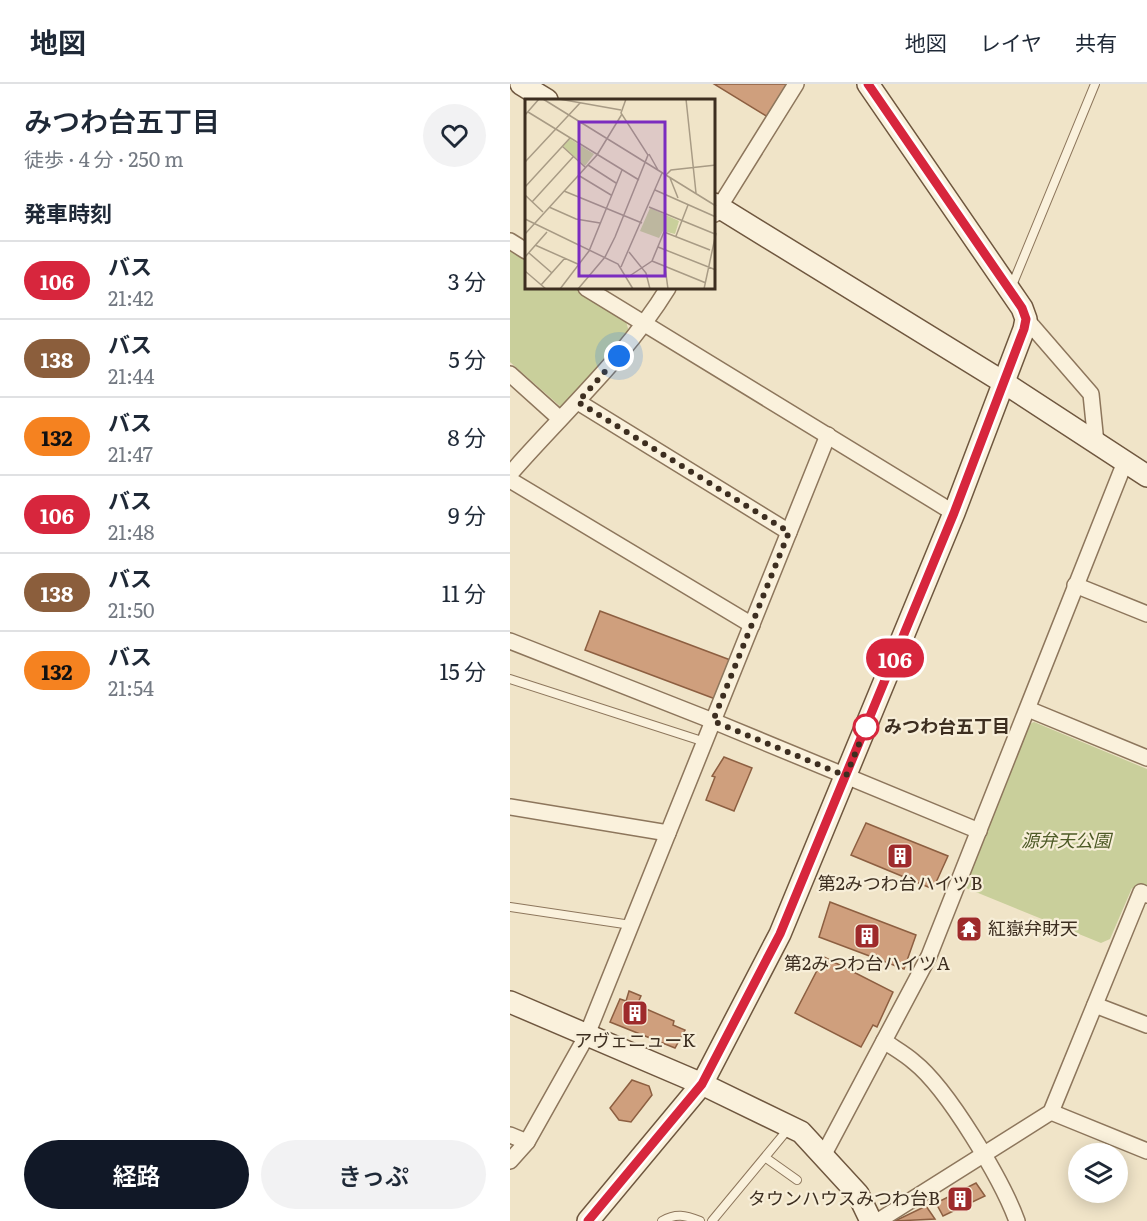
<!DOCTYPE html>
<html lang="ja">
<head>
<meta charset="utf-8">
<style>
	body { margin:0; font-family:Literata,"Noto Sans JP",serif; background:#f2f2f3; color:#1f2937; height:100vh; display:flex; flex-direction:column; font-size:22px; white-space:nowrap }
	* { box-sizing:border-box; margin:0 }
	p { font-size:20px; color:#747a83 }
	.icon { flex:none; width:33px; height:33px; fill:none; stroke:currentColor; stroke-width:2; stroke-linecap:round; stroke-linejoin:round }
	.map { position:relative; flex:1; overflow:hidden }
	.drawer { display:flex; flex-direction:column; background:#fff; width:510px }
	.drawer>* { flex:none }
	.badge { padding:0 12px; border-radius:20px; font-size:21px; line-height:39px }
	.fabs { position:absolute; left:558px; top:1059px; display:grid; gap:12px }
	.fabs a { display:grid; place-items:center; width:60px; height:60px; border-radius:50%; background:#fff; box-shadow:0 3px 15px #0003; font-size:30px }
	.you { position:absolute; width:30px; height:30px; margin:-15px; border:4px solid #fff; border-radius:50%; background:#1a73e8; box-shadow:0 0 0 9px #1a73e833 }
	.map>.badge { position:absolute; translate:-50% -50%; box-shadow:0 0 0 3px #fff }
	h2 { padding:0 24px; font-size:22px; line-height:54px }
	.round { display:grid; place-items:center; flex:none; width:63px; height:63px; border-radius:32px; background:#f2f2f3 }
	.overview { display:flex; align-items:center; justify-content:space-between; height:102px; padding:0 24px }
	h1 { font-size:28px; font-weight:600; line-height:45px }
	.primary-button { display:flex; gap:12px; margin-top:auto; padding:12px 24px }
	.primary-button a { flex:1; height:69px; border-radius:36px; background:#111827; color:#fff; font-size:24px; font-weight:600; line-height:69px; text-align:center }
	.primary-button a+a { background:#f2f2f3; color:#1f2937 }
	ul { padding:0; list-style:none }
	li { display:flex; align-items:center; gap:18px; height:78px; padding:0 24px; border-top:2px solid #e0e1e3 }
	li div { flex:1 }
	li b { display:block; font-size:22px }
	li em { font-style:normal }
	li .badge { min-width:66px; font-weight:700; text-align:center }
	header { display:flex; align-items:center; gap:36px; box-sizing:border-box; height:84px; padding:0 30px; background:#fff; border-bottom:2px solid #e0e1e3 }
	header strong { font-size:28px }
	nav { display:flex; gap:33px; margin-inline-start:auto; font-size:21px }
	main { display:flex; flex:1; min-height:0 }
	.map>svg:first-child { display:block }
	.green { fill:#c9cf9b }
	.building { fill:#cf9f7d; stroke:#8d5f41; stroke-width:1.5 }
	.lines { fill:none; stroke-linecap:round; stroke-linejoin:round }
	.lane-casing { stroke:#8d765c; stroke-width:10 }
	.street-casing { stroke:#8d765c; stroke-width:18 }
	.secondary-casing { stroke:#6f573f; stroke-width:24 }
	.lane { stroke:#faf1dc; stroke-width:8 }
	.street { stroke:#faf1dc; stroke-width:15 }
	.secondary { stroke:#faf1dc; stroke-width:21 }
	.line-casing { stroke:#fff; stroke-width:14 }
	.line { stroke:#d7263d; stroke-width:9 }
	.walk { stroke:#3d2e20; stroke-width:6; stroke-dasharray:0 10.8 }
	.stop-dot { fill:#fff; stroke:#d7263d; stroke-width:3 }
	.labels { text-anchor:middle; stroke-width:4.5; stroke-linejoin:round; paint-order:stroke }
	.stop-label { font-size:18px; font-weight:bold; fill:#3d2e20; stroke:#f7eed8; text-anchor:start }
	.park-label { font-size:18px; font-style:italic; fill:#4d5a26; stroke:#f7eed8 }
	.poi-label { font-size:18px; fill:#3d2e20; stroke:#f7eed8 }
	.inset-road { fill:none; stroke:#a89b85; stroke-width:1.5 }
	.view { fill:#7b2cbf; fill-opacity:0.15; stroke:#7b2cbf; stroke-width:3 }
	.inset-edge { fill:none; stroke:#3d2e20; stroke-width:3 }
</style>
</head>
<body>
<header>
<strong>地図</strong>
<nav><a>地図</a><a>レイヤ</a><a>共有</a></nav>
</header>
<main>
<section class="drawer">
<div class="overview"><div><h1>みつわ台五丁目</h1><p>徒歩 · 4 分 · 250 m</p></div><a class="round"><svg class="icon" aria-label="heart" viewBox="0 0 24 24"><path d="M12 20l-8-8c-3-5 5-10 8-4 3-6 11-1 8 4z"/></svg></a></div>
<h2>発車時刻</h2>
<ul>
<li><span class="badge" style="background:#d7263d;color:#fff">106</span><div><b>バス</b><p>21:42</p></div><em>3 分</em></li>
<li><span class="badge" style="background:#8b5e3c;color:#fff">138</span><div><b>バス</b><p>21:44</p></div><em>5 分</em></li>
<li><span class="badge" style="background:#f58220;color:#111">132</span><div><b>バス</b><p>21:47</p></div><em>8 分</em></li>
<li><span class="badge" style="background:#d7263d;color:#fff">106</span><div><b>バス</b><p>21:48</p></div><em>9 分</em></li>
<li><span class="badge" style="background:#8b5e3c;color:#fff">138</span><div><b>バス</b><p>21:50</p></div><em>11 分</em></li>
<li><span class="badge" style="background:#f58220;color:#111">132</span><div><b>バス</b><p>21:54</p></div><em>15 分</em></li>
</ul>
<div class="primary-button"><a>経路</a><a>きっぷ</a></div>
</section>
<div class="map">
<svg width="637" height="1137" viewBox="0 0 637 1137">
	<rect width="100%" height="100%" fill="#f0e4c8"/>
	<g class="green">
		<path d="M 0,162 L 16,172 L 16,204 L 67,204 L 115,234 L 119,248 L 51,323 L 0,278 Z"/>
		<path d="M 524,638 L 637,685 L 637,810 L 622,804 L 600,855 L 591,859 L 451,802 L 515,642 Z"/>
	</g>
	<g class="building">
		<path d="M 204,0 L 282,0 L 261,35 Z"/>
		<path d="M 90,527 L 223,577 L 208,616 L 75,566 Z"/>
		<path d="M 214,673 L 242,684 L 224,727 L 196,716 L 205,693 L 202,692 Z"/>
		<path d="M 356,739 L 438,772 L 423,805 L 341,771 Z"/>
		<path d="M 320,818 L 406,851 L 394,885 L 309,853 Z"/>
		<path d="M 450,837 L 465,840 L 463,849 L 448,846 Z"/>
		<path d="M 314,873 L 383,908 L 367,943 L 363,941 L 351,963 L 285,929 Z"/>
		<path d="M 119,907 L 131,912 L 127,921 L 164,937 L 163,941 L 175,946 L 165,964 L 100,938 L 110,915 L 116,917 Z"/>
		<path d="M 122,996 L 139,1002 L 142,1011 L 121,1038 L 109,1036 L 100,1024 Z"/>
		<path d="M 466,1099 L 475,1112 L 433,1132 L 426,1119 Z"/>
		<path d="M 416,1122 L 425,1135 L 385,1137 Z"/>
	</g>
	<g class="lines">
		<g class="lane-casing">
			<g id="lane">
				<path d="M 501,204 L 585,0"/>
				<path d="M 0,595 L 195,658"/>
				<path d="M 0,823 L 121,841"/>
				<path d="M 256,1074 L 287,1096"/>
				<path d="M 152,1137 C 166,1129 175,1131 190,1137"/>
				<path d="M 202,1137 L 279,1044"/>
			</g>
		</g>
		<g class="street-casing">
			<g id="street">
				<path d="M 205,130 L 286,0"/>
				<path d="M 0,157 L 16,167"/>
				<path d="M 76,204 L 444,429"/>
				<path d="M 516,235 L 581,310 L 586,359"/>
				<path d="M 0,290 L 49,334"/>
				<path d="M 68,318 L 279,448"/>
				<path d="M 0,390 C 54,328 115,274 158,204"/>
				<path d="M 0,396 L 242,541"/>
				<path d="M 565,501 L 637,530"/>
				<path d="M 0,557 L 203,637 L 469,747"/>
				<path d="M 518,625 L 637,674"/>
				<path d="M 0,723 L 158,749"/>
				<path d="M 585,921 L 637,941"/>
				<path d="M 374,957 C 384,964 395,970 404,978 C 438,1005 492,1096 507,1137"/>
				<path d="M 541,1028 L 637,1067"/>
				<path d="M 0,1051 L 17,1058"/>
				<path d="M 314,1070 L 419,872 L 615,378"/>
				<path d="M 0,1077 L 17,1058 L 76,953 L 318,351"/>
				<path d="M 368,1137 L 541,1028 L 631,808 L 637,811"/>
			</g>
		</g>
		<g class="secondary-casing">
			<g id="secondary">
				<path d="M 11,0 L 37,16"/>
				<path d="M 204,120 L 493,298 L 637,392"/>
				<path d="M 0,918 L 192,1000 L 291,1048 L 348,1110 L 361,1137"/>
				<path d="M 78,1137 L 192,1000 L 270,850 L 444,429 L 514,245 L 516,235 L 512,224 L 358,0"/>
			</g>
		</g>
		<use href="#lane" class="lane"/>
		<use href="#street" class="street"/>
		<use href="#secondary" class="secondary"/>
	</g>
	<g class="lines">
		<g class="line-casing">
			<path id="line" d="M 78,1137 L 192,1000 L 270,850 L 444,429 L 514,245 L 516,235 L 512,224 L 358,0"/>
		</g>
		<use href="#line" class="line"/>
		<path class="walk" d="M 109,272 L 68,318 L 279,448 L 203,637 L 336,692 L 356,643"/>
	</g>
	<defs>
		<g id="building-square" transform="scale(1.35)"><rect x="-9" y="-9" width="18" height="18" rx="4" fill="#9e2a2b" stroke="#f7eed8"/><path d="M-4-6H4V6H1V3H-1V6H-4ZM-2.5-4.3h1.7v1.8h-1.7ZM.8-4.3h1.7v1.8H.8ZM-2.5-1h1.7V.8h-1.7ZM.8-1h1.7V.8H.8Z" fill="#fff"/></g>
		<g id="temple-square" transform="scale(1.35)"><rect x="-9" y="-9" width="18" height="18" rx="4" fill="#9e2a2b" stroke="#f7eed8"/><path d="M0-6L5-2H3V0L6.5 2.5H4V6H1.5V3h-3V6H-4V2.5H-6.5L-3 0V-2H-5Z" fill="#fff"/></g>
	</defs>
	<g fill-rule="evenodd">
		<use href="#building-square" x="390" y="772"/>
		<use href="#temple-square" x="459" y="845"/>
		<use href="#building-square" x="357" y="852"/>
		<use href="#building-square" x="125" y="929"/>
		<use href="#building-square" x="450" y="1115"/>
	</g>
	<circle class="stop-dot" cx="356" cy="643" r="12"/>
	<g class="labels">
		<g class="stop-label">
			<text x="374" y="649">みつわ台五丁目</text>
		</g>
		<g class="park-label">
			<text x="556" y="763">源弁天公園</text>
		</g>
		<g class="poi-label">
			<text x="390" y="806">第2みつわ台ハイツB</text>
			<text x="478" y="851" text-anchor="start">紅嶽弁財天</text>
			<text x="357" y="886">第2みつわ台ハイツA</text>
			<text x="125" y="963">アヴェニューK</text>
			<text x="430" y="1121" text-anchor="end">タウンハウスみつわ台B</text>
		</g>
	</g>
	<g transform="translate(15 15)">
		<rect width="190" height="190" fill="#f0e4c8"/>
		<path d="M 45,40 L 69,55 L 60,67 L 38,47 ZM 125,109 L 154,122 L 150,135 L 138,132 L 134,139 L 115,132 Z" fill="#c9cf9b"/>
		<path class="inset-road" d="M 18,0 L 191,107M 34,0 L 96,11M 161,0 L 171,94M 3,13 L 114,81M 0,16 L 14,0M 37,47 L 60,68M 124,55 L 133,71M 0,63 L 55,4M 63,66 L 91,84M 53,76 L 86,96M 141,76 L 146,71 L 191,66M 145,79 L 153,99M 0,88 L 45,39M 130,91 L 191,118M 39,92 L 117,124M 0,96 L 18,113M 7,103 L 48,58M 24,108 L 51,120 L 75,124M 124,108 L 190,135M 0,120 L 93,165 L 108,190M 0,135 L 72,56 L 97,15M 151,137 L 163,106M 10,146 L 55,166M 133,148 L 191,171M 104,153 L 121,174 L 125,190M 4,154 L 27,174M 0,158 L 22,133M 127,162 L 181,184M 96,168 L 137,74M 140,168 L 143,190M 0,172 L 21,190M 103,178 L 127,162 L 139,133 L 185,151M 16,186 L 40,159M 35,190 L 64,152 L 97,71M 53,190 L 80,158 L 90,138 L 123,56 L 96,14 L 101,0M 179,190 L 191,134"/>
		<path class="view" d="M 54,23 L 140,23 L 140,177 L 54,177 Z"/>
		<rect width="190" height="190" class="inset-edge"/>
	</g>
</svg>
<div class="fabs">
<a><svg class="icon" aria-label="layers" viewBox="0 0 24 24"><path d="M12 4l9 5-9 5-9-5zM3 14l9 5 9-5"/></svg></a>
</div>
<div class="you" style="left:109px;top:272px"></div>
<b class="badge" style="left:385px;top:574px;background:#d7263d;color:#fff">106</b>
</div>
</main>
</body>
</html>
